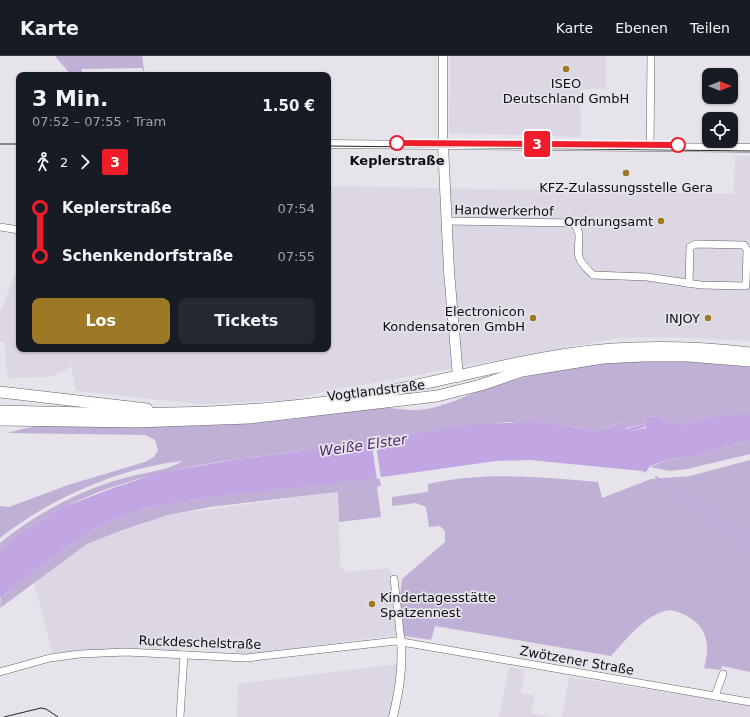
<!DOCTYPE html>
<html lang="de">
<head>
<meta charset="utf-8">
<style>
	body { margin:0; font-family:"DejaVu Sans",sans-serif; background:#242831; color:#f1f3f6; height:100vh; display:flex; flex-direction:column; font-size:15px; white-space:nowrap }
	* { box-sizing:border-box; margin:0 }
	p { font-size:13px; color:#9ea1a6 }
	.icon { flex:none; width:22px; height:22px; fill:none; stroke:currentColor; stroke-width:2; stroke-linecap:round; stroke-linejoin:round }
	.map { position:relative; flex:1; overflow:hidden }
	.panel { position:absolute; left:16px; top:16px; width:315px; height:280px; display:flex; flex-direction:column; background:#171b24; border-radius:8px; box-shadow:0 1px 3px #0004 }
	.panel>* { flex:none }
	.badge { padding:0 8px; border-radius:3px; font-size:14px; line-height:26px }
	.needle { width:26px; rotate:90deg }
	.tools { position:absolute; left:702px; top:12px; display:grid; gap:8px }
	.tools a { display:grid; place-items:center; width:36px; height:36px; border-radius:8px; background:#171b24; box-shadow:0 1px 3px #0004; font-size:20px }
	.map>.badge { position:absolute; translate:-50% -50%; box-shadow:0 0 0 2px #fff }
	.legs { display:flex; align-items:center; gap:6px; height:44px; padding:0 16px; font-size:13px }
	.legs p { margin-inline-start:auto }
	.summary { display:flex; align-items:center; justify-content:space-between; height:68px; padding:0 16px }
	h1 { font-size:22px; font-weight:700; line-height:30px }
	.primary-button { display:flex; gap:8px; margin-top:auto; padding:8px 16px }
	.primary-button a { flex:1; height:46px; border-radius:8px; background:#9d7925; color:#fff; font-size:16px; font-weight:700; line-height:46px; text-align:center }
	.primary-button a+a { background:#242831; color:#f1f3f6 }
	ul { padding:0 16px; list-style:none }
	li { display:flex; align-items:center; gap:14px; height:48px; font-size:15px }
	li i { display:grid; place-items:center; width:6px; height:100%; margin:0 5px; background:currentColor }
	li i::after { content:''; width:10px; height:10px; margin:-5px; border:3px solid; border-radius:50%; background:#171b24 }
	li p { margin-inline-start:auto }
	li:first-child i { background:linear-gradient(#0000 50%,currentColor 0) }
	li:last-child i { background:linear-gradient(currentColor 50%,#0000 0) }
	header { display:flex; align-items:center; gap:24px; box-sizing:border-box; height:56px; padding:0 20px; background:#171b24; border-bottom:1px solid #363941 }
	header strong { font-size:19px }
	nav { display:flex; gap:22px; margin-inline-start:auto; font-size:14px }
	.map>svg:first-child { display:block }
	.built { fill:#dcd6e5 }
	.green { fill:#c1b0d6 }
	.water { fill:#c2a6e3 }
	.pier { fill:#e6e3eb }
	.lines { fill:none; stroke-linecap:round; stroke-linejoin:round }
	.stream { stroke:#c2a6e3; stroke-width:2 }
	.minor-casing { stroke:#656269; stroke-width:8 }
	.tertiary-casing { stroke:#656269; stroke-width:9 }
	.secondary-casing { stroke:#656269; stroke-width:11 }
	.primary-casing { stroke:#656269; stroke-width:12 }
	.minor { stroke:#fff; stroke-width:7 }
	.tertiary { stroke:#fff; stroke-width:8 }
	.secondary { stroke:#fff; stroke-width:10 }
	.primary { stroke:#fff; stroke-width:11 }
	.tram { stroke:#252426; stroke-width:1 }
	.line-1-casing { stroke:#fff; stroke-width:9 }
	.line-1 { stroke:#ef1c29; stroke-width:6 }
	.poi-dot { fill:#9d7925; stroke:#e6e3eb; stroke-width:1.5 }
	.stop-1-dot { fill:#fff; stroke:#ef1c29; stroke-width:2 }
	.labels { text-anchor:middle; stroke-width:3.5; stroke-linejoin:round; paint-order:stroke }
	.poi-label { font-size:13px; fill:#0e0d0f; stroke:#e6e3eb; text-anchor:end }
	.stop-label { font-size:13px; font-weight:bold; fill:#0e0d0f; stroke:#e6e3eb }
	.street-label { font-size:13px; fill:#0e0d0f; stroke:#e6e3eb }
	.water-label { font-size:14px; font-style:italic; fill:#4e2870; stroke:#e6e3eb }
</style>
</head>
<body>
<header>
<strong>Karte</strong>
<nav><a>Karte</a><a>Ebenen</a><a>Teilen</a></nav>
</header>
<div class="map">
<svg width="750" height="661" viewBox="0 0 750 661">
	<rect width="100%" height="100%" fill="#e6e3eb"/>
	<g class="built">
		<path d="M 450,0 L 606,0 L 606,33 L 580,33 L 581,81 L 449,77 Z"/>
		<path d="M 735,100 L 750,100 L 750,285 L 669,281 L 618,282 L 385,325 L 336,333 L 290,344 L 200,348 L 76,335 L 71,310 L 65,315 L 49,321 L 7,322 L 5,287 L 0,285 L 0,257 L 18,210 L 19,210 L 19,293 L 328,293 L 328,130 L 734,138 Z"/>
		<path d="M 338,436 L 340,509 L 347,516 L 390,512 L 397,579 L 250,598 L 236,597 L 236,585 L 180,583 L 179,595 L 129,592 L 53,598 L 34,527 L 87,488 L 168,459 Z"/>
		<path d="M 398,608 L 392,653 L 388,661 L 237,661 L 238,628 Z"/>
		<path d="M 509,611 L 525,614 L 521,637 L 535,639 L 531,657 L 553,661 L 499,661 Z"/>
		<path d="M 569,621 L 750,649 L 750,661 L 562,661 Z"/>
	</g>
	<g class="green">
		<path d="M 55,0 L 142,0 L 145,19 L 142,12 L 82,13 L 81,19 L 71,19 Z"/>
		<path d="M 674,304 L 750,311 L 750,358 L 705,362 L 680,369 L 653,360 L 644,362 L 645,368 L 626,372 L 624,366 L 597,375 L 537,365 L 525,367 L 508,366 C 451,374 393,383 335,391 C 220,405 90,414 0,495 L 0,487 C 34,459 78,435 121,423 C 140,417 167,415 183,405 C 121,411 49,443 0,482 L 0,450 L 9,451 L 68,429 L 145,406 L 154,401 L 158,394 L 155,384 L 145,379 L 8,377 C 52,362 109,372 156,371 C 202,370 249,368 295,363 C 321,360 346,354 372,352 C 388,350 403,355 419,354 C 450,351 476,333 506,326 C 539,317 575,310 609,306 C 630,304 652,305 674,304 Z"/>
		<path d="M 750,384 L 750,398 L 687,413 L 670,415 L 650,411 L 670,403 L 690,401 Z"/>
		<path d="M 750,404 L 750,616 L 722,610 L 721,614 L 704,612 C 711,588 707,569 683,558 C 678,556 670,553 665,555 C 643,561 626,584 611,600 L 435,570 L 431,584 L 404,580 L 399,548 L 402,523 L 445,486 L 445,475 L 440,470 L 429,471 L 426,451 L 416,447 L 392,450 L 392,441 L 428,436 L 428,428 C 483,415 542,421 598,426 L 602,442 L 651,423 L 690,420 Z"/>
		<path d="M 379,420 L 381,430 L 377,431 L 381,461 L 339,466 L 338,436 L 210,451 L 168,459 L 123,474 L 87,488 L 0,552 L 1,541 L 39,511 L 94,473 L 141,453 L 213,441 Z"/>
	</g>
	<path class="water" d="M 741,358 L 750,358 L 750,384 L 690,401 L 670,403 L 650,410 L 645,417 L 642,415 L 530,404 L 496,405 L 361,424 L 213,441 L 141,453 L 94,473 L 39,511 L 0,542 L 0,495 L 19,478 L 61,452 L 113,432 L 158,417 L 238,403 L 373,386 L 460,370 L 537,365 L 597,375 L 625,366 L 626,373 L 645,368 L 645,371 L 632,375 L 646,372 L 644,362 L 653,360 L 680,369 L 705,362 Z"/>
	<path class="pier" d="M 375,383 L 381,422 L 377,423 L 371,384 Z"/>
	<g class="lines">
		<path class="stream" d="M 656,421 L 707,456 L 750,489"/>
		<g class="minor-casing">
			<g id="minor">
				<path d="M 650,91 L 651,0"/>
				<path d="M 447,165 L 573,167 C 584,177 576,188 579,201 C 581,208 588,214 593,219 L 647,221 L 701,229 L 746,230 L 747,194 L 744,189 L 696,188 L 690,191 L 689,228"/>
				<path d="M 0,171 L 19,174"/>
				<path d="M 394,523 L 401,585"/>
				<path d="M 0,616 L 50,602 L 80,598 L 126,596 L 246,602 L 396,585 L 750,646"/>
				<path d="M 715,640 L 723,618"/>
				<path d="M 180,661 L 184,599"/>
			</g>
		</g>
		<g class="tertiary-casing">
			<g id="tertiary">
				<path d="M 443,0 L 443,89"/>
				<path d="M 328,88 L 750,92"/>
				<path d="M 393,661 C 399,635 403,612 401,585"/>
			</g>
		</g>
		<g class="secondary-casing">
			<path id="secondary" d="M 443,89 L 449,215 L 458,321"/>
		</g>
		<g class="primary-casing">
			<g id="primary">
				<path d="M 0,336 L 147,353"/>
				<path d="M 0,355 C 114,358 228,361 341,344 C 418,332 492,309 568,298 C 629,289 689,290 750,297"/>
				<path d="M 0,364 L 137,366 L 249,362 L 437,340 L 481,329 L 522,315 L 603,302 L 643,300 L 688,300 L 750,305"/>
			</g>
		</g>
		<use href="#minor" class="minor"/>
		<use href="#tertiary" class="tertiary"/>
		<use href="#secondary" class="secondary"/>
		<use href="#primary" class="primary"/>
		<g class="tram">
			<path d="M 0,88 L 19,88"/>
			<path d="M 328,90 L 750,95"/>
			<path d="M 4,661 L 41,652 L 46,653 L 58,661"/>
		</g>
	</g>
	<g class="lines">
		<g class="line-1-casing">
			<path id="line-1" d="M 397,87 L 678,89"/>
		</g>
		<use href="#line-1" class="line-1"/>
	</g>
	<g class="poi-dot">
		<circle cx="566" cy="13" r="4"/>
		<circle cx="626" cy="117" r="4"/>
		<circle cx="661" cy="165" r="4"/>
		<circle cx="533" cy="262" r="4"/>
		<circle cx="708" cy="262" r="4"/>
		<circle cx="372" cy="548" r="4"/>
	</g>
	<g class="stop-1-dot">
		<circle cx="397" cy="87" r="7"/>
		<circle cx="678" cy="89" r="7"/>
	</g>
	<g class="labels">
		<g class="poi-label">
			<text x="566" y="32" text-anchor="middle">ISEO<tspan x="566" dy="15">Deutschland GmbH</tspan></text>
			<text x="626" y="136" text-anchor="middle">KFZ-Zulassungsstelle Gera</text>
			<text x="653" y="170">Ordnungsamt</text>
			<text x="525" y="260">Electronicon<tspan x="525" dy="15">Kondensatoren GmbH</tspan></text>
			<text x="700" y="267">INJOY</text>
			<text x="380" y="546" text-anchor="start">Kindertagesstätte<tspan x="380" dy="15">Spatzennest</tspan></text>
		</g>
		<g class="stop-label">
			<text x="397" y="109">Keplerstraße</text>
		</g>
		<g class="street-label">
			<text transform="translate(504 154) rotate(1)" y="5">Handwerkerhof</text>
			<text transform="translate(376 334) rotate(-7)" y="5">Vogtlandstraße</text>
			<text transform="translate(200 586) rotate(2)" y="5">Ruckdeschelstraße</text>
			<text transform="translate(577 604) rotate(10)" y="5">Zwötzener Straße</text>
		</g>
		<g class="water-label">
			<text transform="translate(363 389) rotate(-8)" y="5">Weiße Elster</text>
		</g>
	</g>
</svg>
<div class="tools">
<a><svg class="needle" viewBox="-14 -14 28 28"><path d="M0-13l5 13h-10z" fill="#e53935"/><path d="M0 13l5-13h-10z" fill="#9ea1a6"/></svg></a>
<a><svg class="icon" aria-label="locate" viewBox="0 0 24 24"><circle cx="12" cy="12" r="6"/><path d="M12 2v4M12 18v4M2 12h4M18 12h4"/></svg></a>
</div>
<b class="badge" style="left:537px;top:88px;background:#ef1c29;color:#fff">3</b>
<section class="panel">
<div class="summary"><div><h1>3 Min.</h1><p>07:52 – 07:55 · Tram</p></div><b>1.50 €</b></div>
<div class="legs"><svg class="icon" aria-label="walk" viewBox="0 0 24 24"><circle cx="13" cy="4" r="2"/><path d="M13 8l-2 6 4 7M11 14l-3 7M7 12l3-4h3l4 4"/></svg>2<svg class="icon" aria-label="forward" viewBox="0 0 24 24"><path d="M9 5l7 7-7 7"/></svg><b class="badge" style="background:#ef1c29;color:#fff">3</b></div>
<ul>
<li><i style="color:#ef1c29"></i><b>Keplerstraße</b><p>07:54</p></li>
<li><i style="color:#ef1c29"></i><b>Schenkendorfstraße</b><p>07:55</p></li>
</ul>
<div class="primary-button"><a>Los</a><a>Tickets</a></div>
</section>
</div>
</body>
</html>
